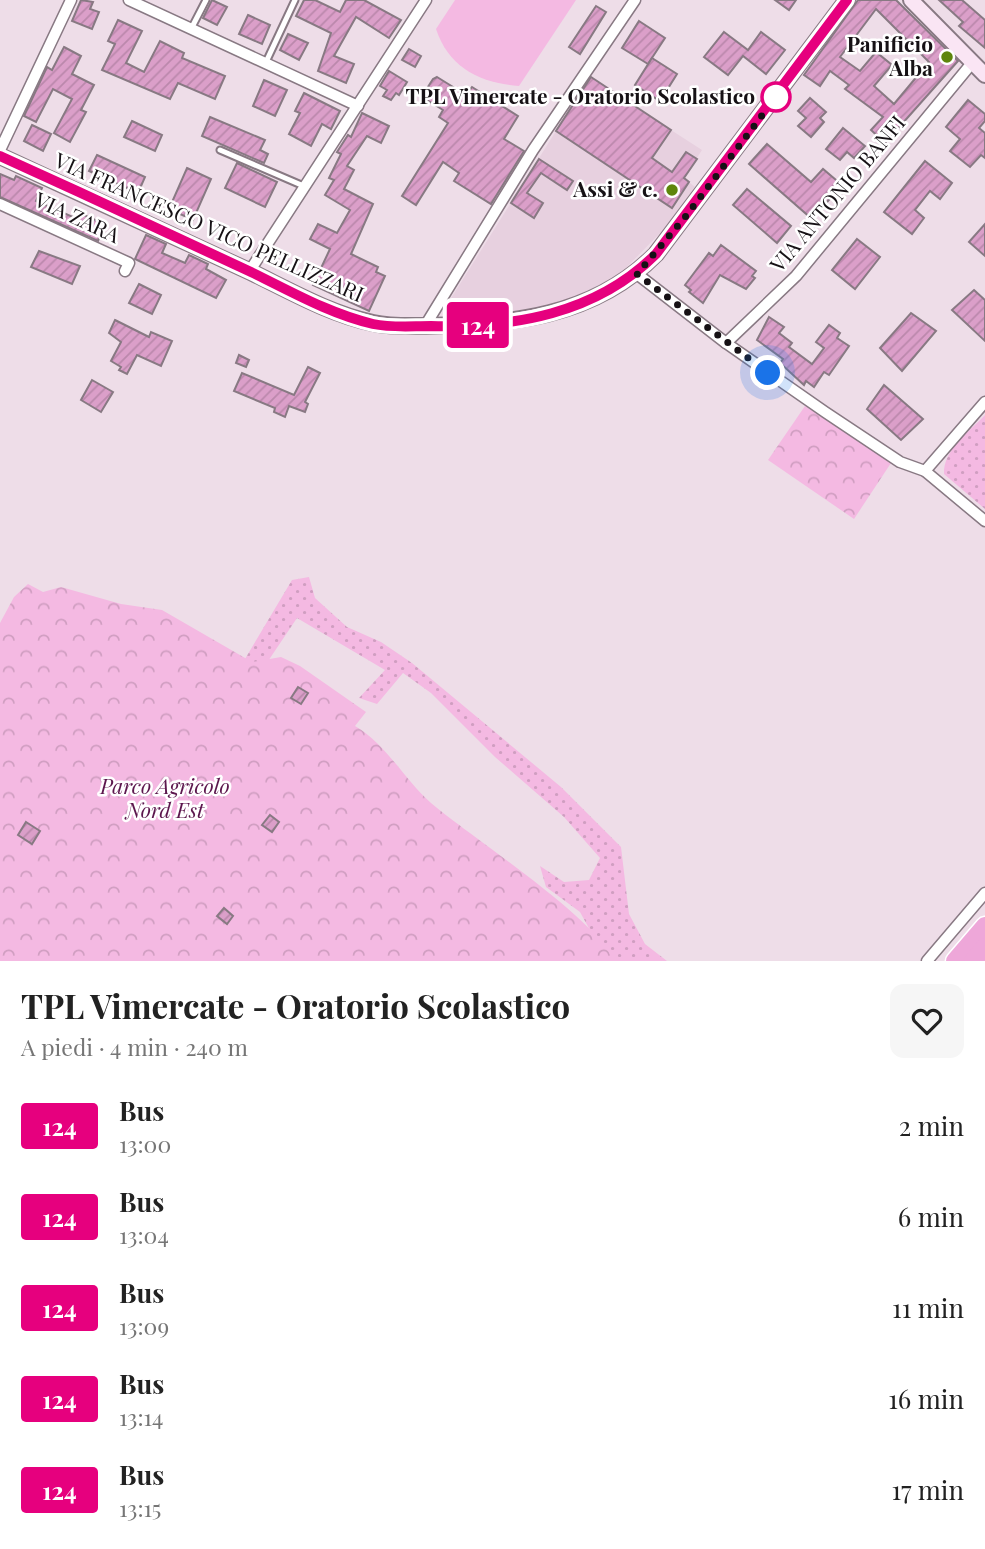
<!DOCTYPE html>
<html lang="it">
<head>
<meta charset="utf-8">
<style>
	body { margin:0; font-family:"Playfair Display",serif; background:#f6f6f6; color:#222; height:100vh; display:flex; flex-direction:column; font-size:26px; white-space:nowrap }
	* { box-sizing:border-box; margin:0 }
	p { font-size:23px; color:#767676 }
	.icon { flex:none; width:38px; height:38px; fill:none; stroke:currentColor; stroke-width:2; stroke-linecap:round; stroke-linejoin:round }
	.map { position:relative; height:961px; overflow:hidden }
	.side { display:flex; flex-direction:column; background:#fff; flex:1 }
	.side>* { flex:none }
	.badge { padding:0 14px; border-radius:5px; font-size:24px; line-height:46px }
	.you { position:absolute; width:35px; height:35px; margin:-18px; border:5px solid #fff; border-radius:50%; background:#1a73e8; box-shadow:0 0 0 10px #1a73e833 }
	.map>.badge { position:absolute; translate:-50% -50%; box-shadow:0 0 0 4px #fff }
	.round { display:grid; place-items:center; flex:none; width:74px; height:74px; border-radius:14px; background:#f6f6f6 }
	.summary { display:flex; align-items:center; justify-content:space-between; height:119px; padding:0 21px }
	h1 { font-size:33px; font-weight:700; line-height:52px }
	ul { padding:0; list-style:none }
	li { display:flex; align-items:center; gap:21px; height:91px; padding:0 21px }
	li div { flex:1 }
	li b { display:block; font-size:26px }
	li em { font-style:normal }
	li .badge { min-width:77px; font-weight:700; text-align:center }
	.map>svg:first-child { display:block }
	.built { fill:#e7d0df }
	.grass { fill:url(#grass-dots) }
	.park { fill:url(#park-crowns) }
	.pitch { fill:#f4b9e2 }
	.building { fill:url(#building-hatch); stroke:#887983; stroke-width:2; fill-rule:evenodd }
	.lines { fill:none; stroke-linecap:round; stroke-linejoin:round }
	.lane-casing { stroke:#887983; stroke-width:9 }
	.street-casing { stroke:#887983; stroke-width:13 }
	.secondary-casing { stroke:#887983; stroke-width:18 }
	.highway-casing { stroke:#fff; stroke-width:21 }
	.lane { stroke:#fff; stroke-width:5 }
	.street { stroke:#fff; stroke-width:10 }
	.secondary { stroke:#fae5f4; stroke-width:14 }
	.highway { stroke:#eea7d9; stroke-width:18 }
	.line-casing { stroke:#fff; stroke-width:16 }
	.line { stroke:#e6007e; stroke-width:10 }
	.walk { stroke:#161115; stroke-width:7; stroke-dasharray:0 12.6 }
	.poi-dot { fill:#5e850c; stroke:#fff; stroke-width:2.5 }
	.stop-dot { fill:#fff; stroke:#e6007e; stroke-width:3.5 }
	.labels { text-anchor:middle; stroke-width:5; stroke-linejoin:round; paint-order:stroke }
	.poi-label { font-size:21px; font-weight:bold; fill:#161115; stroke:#fff; text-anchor:end }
	.stop-label { font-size:21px; font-weight:bold; fill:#161115; stroke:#fff; text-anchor:end }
	.street-label { font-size:21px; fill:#161115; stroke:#fff }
	.park-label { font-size:21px; font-style:italic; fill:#5c164d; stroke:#fff }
</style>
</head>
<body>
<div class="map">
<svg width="985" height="961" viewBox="0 0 985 961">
	<defs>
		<pattern id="grass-dots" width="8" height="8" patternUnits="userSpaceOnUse" patternTransform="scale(1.75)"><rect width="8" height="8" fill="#f4b9e2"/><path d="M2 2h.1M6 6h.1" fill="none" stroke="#d09ec1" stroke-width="1.8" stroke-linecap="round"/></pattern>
		<pattern id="park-crowns" width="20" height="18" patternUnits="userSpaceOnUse" patternTransform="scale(1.75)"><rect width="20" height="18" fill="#f4b9e2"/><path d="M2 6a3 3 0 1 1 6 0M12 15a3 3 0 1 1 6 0" fill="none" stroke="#d09ec1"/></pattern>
		<pattern id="building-hatch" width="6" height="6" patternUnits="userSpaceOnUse" patternTransform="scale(1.75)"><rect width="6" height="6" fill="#db9fc9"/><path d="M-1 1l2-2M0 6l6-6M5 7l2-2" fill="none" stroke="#bb88ac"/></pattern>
	</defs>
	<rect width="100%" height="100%" fill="#eedde8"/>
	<path class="built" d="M 671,130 L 702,150 L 684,178 L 695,187 L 665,228 L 618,276 L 567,301 L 464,321 L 455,318 L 448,303 L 556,131 Z"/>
	<g class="grass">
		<path d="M 985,415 L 985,509 L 944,474 C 943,450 969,432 985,415 Z"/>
		<path d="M 309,577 L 315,598 L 347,627 L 381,642 L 412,663 L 561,787 L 621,847 L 629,914 L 645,944 L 667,961 L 607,961 L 580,912 L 546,887 L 540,866 L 564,882 L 589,880 L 600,858 L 564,817 L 495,757 L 431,693 L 403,673 L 377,704 L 359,698 L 385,670 L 297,618 L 248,691 L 242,664 L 292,580 Z"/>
	</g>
	<g class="park">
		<path d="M 805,406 L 891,463 L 854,519 L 768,460 Z"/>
		<path d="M 28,584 L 43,592 L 61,587 L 121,604 L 162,610 L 252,662 L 281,657 L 300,666 L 366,712 L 355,726 C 387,745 404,779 431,803 C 468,835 601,921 613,961 L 0,961 L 0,623 L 14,597 Z"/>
	</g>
	<path class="pitch" d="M 455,0 L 576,0 L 519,86 C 480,83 449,68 436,29 Z"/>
	<g class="building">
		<path d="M 81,0 L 93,2 L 90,9 L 99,12 L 92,29 L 72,21 Z"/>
		<path d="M 212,0 L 227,7 L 217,25 L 203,18 Z"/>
		<path d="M 304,0 L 315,0 L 340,12 L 346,0 L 364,0 L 401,20 L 389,38 L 356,17 L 334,56 L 354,64 L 346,83 L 318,71 L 331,33 L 296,16 Z"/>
		<path d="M 775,0 L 796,0 L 789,10 Z"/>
		<path d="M 858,0 L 896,0 L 958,61 L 885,143 L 871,130 L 883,117 L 845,89 L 849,85 L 830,71 L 820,86 L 804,75 ZM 876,9 L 929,62 L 894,104 L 874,86 L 892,65 L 876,52 L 860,71 L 840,57 Z"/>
		<path d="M 939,0 L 962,0 L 985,20 L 985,48 L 959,26 L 963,22 Z"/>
		<path d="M 596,6 L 606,12 L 580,54 L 569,47 Z"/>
		<path d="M 248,15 L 270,25 L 262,44 L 239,34 Z"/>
		<path d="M 118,20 L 142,31 L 126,63 L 144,72 L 160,41 L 184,53 L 182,58 L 225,76 L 215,99 L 178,83 L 170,99 L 102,70 L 115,44 L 108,41 Z"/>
		<path d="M 639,21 L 665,38 L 648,64 L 622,48 Z"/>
		<path d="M 724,32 L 748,50 L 761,32 L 785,50 L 766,74 L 743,56 L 728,75 L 704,57 Z"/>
		<path d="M 288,34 L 308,43 L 299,60 L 280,50 Z"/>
		<path d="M 64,47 L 81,56 L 72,74 L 94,85 L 81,110 L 86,112 L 70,142 L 54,133 L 72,99 L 53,89 L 36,122 L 24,116 L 47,67 L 52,70 Z"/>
		<path d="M 409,49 L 421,56 L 415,67 L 402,60 Z"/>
		<path d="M 652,58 L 677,74 L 660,101 L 635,85 Z"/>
		<path d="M 389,71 L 407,82 L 399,95 L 396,93 L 391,100 L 383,96 L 387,90 L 380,86 Z"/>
		<path d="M 437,77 L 466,95 L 472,87 L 518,116 L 504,139 L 524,151 L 491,204 L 454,181 L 459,173 L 443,162 L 416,205 L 402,196 L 448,123 L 439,117 L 443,110 L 427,100 L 430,96 L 424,93 L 433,79 Z"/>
		<path d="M 591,77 L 671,130 L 652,158 L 672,172 L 686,152 L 697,159 L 684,178 L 689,182 L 672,208 L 556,131 Z"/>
		<path d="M 264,80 L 287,90 L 275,116 L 253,106 Z"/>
		<path d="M 304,93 L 340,111 L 331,129 L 322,124 L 311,146 L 289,134 L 300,113 L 295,111 Z"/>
		<path d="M 810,98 L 826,112 L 820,118 L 824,122 L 811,137 L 798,126 L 806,118 L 798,111 Z"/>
		<path d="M 968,100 L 985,114 L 985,121 L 979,128 L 985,133 L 985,158 L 981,155 L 970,167 L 950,151 L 960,139 L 946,127 Z"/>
		<path d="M 362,113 L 389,126 L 381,143 L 367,136 L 347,166 L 354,170 L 344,189 L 373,204 L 351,254 L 378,267 L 376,272 L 385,276 L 369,311 L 313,285 L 330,249 L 310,239 L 318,224 L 337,233 L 350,210 L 325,195 L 334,180 L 329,178 L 341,154 L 337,152 L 348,135 L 351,137 Z"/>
		<path d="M 210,117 L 265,140 L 260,150 L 268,154 L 264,163 L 202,136 Z"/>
		<path d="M 132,121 L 162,135 L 155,151 L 124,137 Z"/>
		<path d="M 32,125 L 51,134 L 43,151 L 24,141 Z"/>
		<path d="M 843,128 L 865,146 L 854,158 L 847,152 L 840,160 L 826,149 Z"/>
		<path d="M 767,144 L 811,182 L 823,169 L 842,185 L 812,219 L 749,164 Z"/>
		<path d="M 97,155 L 145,177 L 138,193 L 89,171 Z"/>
		<path d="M 539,159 L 573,181 L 567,190 L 541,173 L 527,193 L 543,203 L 534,218 L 511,203 Z"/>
		<path d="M 925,161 L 952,183 L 940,199 L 930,191 L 915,210 L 924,218 L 912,234 L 884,212 Z"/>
		<path d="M 237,163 L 277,182 L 265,207 L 225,188 Z"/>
		<path d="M 187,168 L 211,179 L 193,220 L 169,209 Z"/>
		<path d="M 0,174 L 14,180 L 16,176 L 42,188 L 36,201 L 75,218 L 77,212 L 105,224 L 98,241 L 0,197 Z"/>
		<path d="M 747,189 L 791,226 L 777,243 L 733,205 Z"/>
		<path d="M 985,224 L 985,256 L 969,242 Z"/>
		<path d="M 146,235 L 166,244 L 162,253 L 185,263 L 189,255 L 208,264 L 206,269 L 226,280 L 216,298 L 135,259 Z"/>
		<path d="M 857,239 L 880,257 L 855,289 L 832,270 Z"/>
		<path d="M 721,245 L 756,271 L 752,276 L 755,278 L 746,289 L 720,275 L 703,303 L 689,292 L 691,290 L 685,285 L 709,253 L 713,256 Z"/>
		<path d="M 39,251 L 80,266 L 72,284 L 31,267 Z"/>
		<path d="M 139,284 L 161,295 L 152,314 L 129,303 Z"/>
		<path d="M 974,290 L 985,300 L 985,341 L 952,310 Z"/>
		<path d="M 911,313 L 936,331 L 902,371 L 880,348 Z"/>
		<path d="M 769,317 L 784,327 L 779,333 L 792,343 L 789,347 L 812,364 L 824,348 L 816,342 L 829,325 L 840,333 L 837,338 L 849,346 L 829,375 L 824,372 L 814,387 L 806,381 L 804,385 L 780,363 L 783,359 L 757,340 Z"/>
		<path d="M 115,320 L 149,337 L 151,332 L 172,341 L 161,366 L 137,355 L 127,374 L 119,370 L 121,367 L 111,361 L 121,342 L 109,333 Z"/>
		<path d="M 239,355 L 249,360 L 246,367 L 236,363 Z"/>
		<path d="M 308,367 L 320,373 L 305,402 L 308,404 L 305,412 L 289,406 L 285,417 L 274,412 L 275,408 L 234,391 L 242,373 L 294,395 Z"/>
		<path d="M 92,380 L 113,392 L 101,412 L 81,400 Z"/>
		<path d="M 884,385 L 923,419 L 901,440 L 867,409 Z"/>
		<path d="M 298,687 L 308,693 L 301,704 L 291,698 Z"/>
		<path d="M 270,815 L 279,822 L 272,832 L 262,825 Z"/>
		<path d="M 26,822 L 40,831 L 32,844 L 18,835 Z"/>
		<path d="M 224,908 L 233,916 L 227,924 L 217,916 Z"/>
	</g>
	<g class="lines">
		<g class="lane-casing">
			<g id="lane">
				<path d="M 191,29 L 206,0"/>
				<path d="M 266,62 L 295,0"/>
				<path d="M 220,150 L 306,187"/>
			</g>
		</g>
		<g class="street-casing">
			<g id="street">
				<path d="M 129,0 L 358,106"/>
				<path d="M 0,150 L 71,0"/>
				<path d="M 0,204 L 129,263 L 125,271"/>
				<path d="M 249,272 L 426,0"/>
				<path d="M 637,274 L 726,343 L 825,412 L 900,462 L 925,471 L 985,521"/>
				<path d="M 425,326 L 533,150 L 635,0"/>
				<path d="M 726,343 L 796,276 L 972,63"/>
				<path d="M 925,471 L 985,402"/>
				<path d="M 927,961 L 985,893"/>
			</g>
		</g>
		<g class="secondary-casing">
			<g id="secondary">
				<path d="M 911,0 L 985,75"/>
				<path d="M 0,156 C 84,195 167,233 251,272 C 290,291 330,314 373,323 C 391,327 408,326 426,326 C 511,324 593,318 656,254 L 847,0"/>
			</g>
		</g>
		<g class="highway-casing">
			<g id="highway">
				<path d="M 955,961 L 985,926"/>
				<path d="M 973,961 L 985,947"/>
			</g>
		</g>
		<use href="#lane" class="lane"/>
		<use href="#street" class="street"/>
		<use href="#secondary" class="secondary"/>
		<use href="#highway" class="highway"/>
	</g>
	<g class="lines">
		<g class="line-casing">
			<path id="line" d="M 0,156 C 84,194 168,233 251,272 C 290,291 330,314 373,324 C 392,328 411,326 431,326 C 513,328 596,314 656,254 L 847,0"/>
		</g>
		<use href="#line" class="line"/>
		<path class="walk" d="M 768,373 L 637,274 L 686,216 L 776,97"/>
	</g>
	<g class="poi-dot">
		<circle cx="947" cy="57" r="7"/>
		<circle cx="672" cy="190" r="7"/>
	</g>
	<circle class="stop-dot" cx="776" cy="97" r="14"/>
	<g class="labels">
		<g class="poi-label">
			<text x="933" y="52">Panificio<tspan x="933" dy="24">Alba</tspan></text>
			<text x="658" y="197">Assi &amp; c.</text>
		</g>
		<g class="stop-label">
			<text x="755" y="104">TPL Vimercate - Oratorio Scolastico</text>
		</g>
		<g class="street-label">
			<text transform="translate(838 194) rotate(-50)" y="7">VIA ANTONIO BANFI</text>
			<text transform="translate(77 218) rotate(25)" y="7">VIA ZARA</text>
			<text transform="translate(209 228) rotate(24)" y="7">VIA FRANCESCO VICO PELLIZZARI</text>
		</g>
		<g class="park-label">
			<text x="165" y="794">Parco Agricolo<tspan x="165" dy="24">Nord Est</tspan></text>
		</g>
	</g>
</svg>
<div class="you" style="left:768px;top:373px"></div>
<b class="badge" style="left:478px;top:325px;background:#e6007e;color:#fff">124</b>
</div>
<section class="side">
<div class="summary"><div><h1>TPL Vimercate - Oratorio Scolastico</h1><p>A piedi · 4 min · 240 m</p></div><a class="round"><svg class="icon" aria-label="heart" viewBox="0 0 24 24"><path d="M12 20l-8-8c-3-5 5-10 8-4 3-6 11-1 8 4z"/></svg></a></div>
<ul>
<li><span class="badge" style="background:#e6007e;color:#fff">124</span><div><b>Bus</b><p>13:00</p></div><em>2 min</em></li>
<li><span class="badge" style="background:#e6007e;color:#fff">124</span><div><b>Bus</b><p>13:04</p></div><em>6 min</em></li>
<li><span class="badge" style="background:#e6007e;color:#fff">124</span><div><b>Bus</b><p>13:09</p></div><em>11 min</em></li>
<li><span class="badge" style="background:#e6007e;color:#fff">124</span><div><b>Bus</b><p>13:14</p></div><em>16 min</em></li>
<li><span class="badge" style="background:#e6007e;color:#fff">124</span><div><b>Bus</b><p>13:15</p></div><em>17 min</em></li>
</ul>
</section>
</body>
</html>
